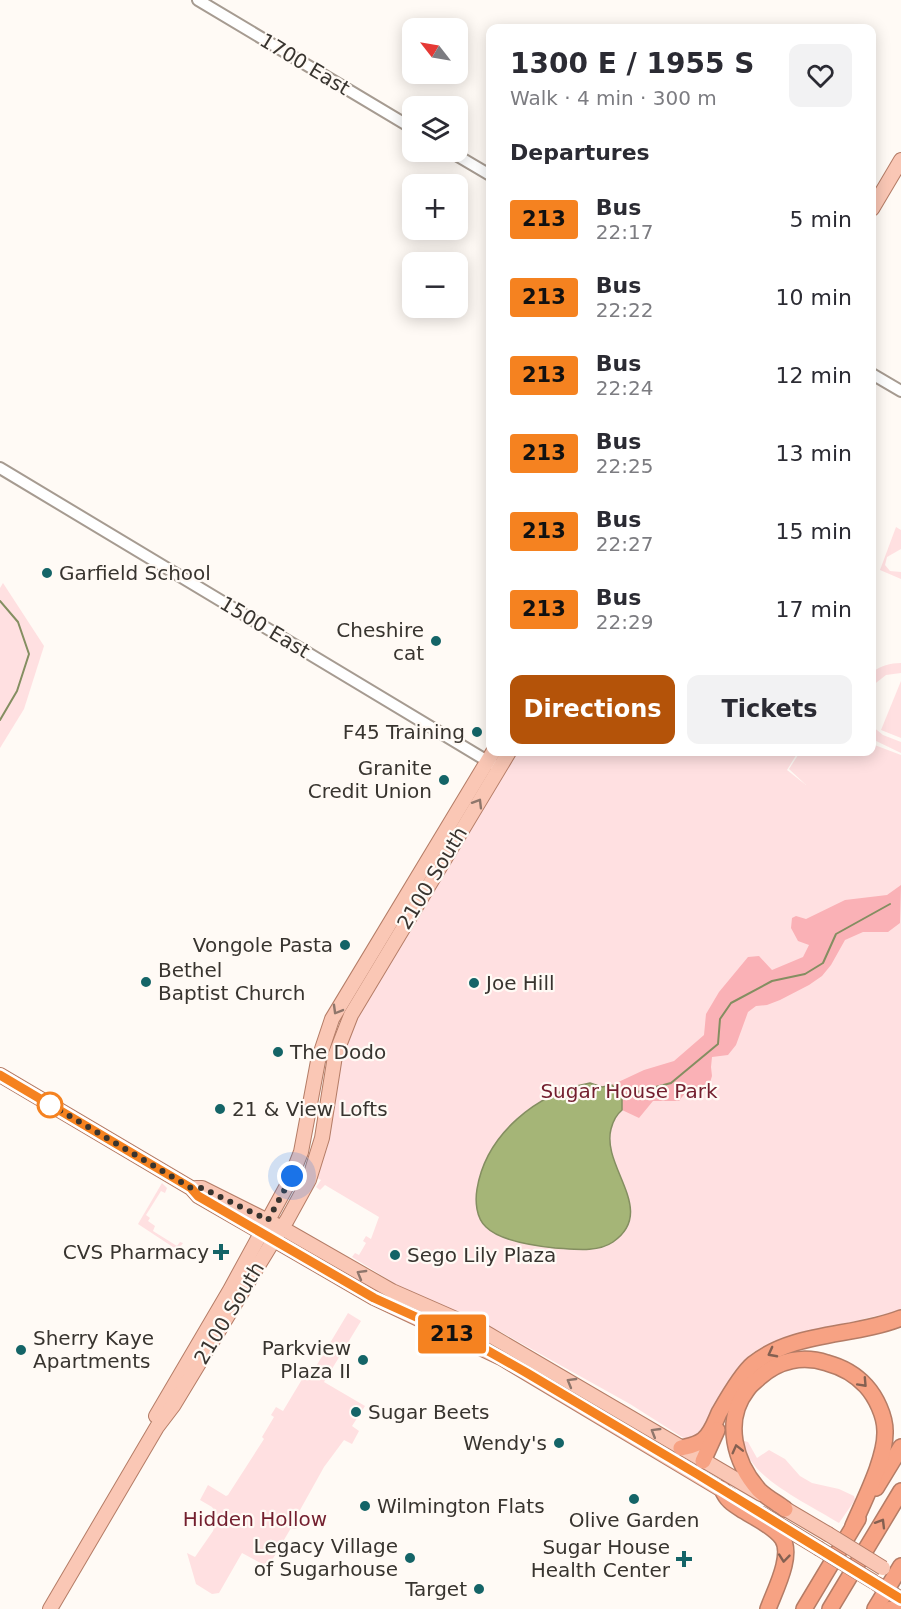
<!DOCTYPE html>
<html lang="en">
<head>
<meta charset="utf-8">
<style>
	body { margin:0; font-family:"DejaVu Sans",sans-serif; background:#f2f2f3; color:#2b2b33; height:100vh; display:flex; flex-direction:column; font-size:22px; white-space:nowrap }
	* { box-sizing:border-box; margin:0 }
	p { font-size:20px; color:#7c7c81 }
	.icon { flex:none; width:33px; height:33px; fill:none; stroke:currentColor; stroke-width:2; stroke-linecap:round; stroke-linejoin:round }
	.map { position:relative; flex:1; overflow:hidden }
	.details { position:absolute; left:486px; top:24px; width:390px; height:732px; display:flex; flex-direction:column; background:#fff; border-radius:12px; box-shadow:0 3px 15px #0003 }
	.details>* { flex:none }
	.badge { padding:0 12px; border-radius:4px; font-size:21px; line-height:39px }
	.needle { width:39px; rotate:301deg }
	.buttons { position:absolute; left:402px; top:18px; display:grid; gap:12px }
	.buttons a { display:grid; place-items:center; width:66px; height:66px; border-radius:12px; background:#fff; box-shadow:0 3px 15px #0003; font-size:30px }
	.you { position:absolute; width:30px; height:30px; margin:-15px; border:4px solid #fff; border-radius:50%; background:#1a73e8; box-shadow:0 0 0 9px #1a73e833 }
	.map>.badge { position:absolute; translate:-50% -50%; box-shadow:0 0 0 3px #fff }
	h2 { padding:0 24px; font-size:22px; line-height:54px }
	.round { display:grid; place-items:center; flex:none; width:63px; height:63px; border-radius:12px; background:#f2f2f3 }
	.headline { display:flex; align-items:center; justify-content:space-between; height:102px; padding:0 24px }
	h1 { font-size:28px; font-weight:700; line-height:45px }
	.button { display:flex; gap:12px; margin-top:auto; padding:12px 24px }
	.button a { flex:1; height:69px; border-radius:12px; background:#b45309; color:#fff; font-size:24px; font-weight:700; line-height:69px; text-align:center }
	.button a+a { background:#f2f2f3; color:#2b2b33 }
	ul { padding:0; list-style:none }
	li { display:flex; align-items:center; gap:18px; height:78px; padding:0 24px }
	li div { flex:1 }
	li b { display:block; font-size:22px }
	li em { font-style:normal }
	li .badge { min-width:66px; font-weight:700; text-align:center }
	.map>svg:first-child { display:block }
	.green { fill:#ffe0e1 }
	.forest { fill:#fab1b6 }
	.water { fill:#a5b577; stroke:#848e61; stroke-width:1.5 }
	.lines { fill:none; stroke-linecap:round; stroke-linejoin:round }
	.stream { stroke:#848e61; stroke-width:2 }
	.minor-casing { stroke:#a69b91; stroke-width:14 }
	.major-casing { stroke:#b47c66; stroke-width:16 }
	.highway-casing { stroke:#b47c66; stroke-width:18 }
	.minor { stroke:#fff; stroke-width:10 }
	.major { stroke:#fac7b5; stroke-width:14 }
	.highway { stroke:#f7a283; stroke-width:15 }
	.major-bridge-casing { stroke:#b47c66; stroke-width:16; stroke-linecap:butt }
	.major-bridge { stroke:#fac7b5; stroke-width:14 }
	.oneway { stroke:#8f766b }
	.oneway2 { stroke:#846051 }
	.line-casing { stroke:#fff; stroke-width:14 }
	.line { stroke:#f58220; stroke-width:9 }
	.walk { stroke:#38342f; stroke-width:6; stroke-dasharray:0 10.8 }
	.poi-dot { fill:#146467; stroke:#fffaf5; stroke-width:2 }
	.stop-dot { fill:#fff; stroke:#f58220; stroke-width:3 }
	.labels { text-anchor:middle; stroke-width:4.5; stroke-linejoin:round; paint-order:stroke }
	.street-label { font-size:20px; fill:#38342f; stroke:#fffaf5 }
	.poi-label { font-size:20px; fill:#38342f; stroke:#fffaf5; text-anchor:end }
	.park-label { font-size:20px; fill:#731f2e; stroke:#fffaf5 }
</style>
</head>
<body>
<div class="map">
<svg width="901" height="1609" viewBox="0 0 901 1609">
	<rect width="100%" height="100%" fill="#fffaf5"/>
	<g class="green">
		<path d="M 896,527 L 901,530 L 901,549 L 887,557 L 885,565 L 890,571 L 901,572 L 901,579 L 880,570 Z"/>
		<path d="M 3,583 L 44,646 L 24,709 L 0,748 L 0,588 Z"/>
		<path d="M 901,663 L 901,673 L 886,675 L 872,686 L 872,672 C 881,666 890,663 901,663 Z"/>
		<path d="M 901,681 L 901,738 L 881,730 Z"/>
		<path d="M 872,726 L 883,735 L 901,742 L 901,753 L 872,739 Z"/>
		<path d="M 872,744 L 901,755 L 901,1311 C 869,1317 838,1325 806,1334 C 788,1338 765,1343 750,1355 C 742,1362 727,1383 722,1392 C 714,1409 711,1442 685,1439 L 630,1404 L 501,1332 L 397,1285 L 352,1257 L 355,1253 L 359,1255 L 366,1243 L 363,1241 L 366,1236 L 371,1239 L 379,1217 L 325,1185 L 320,1190 L 316,1187 L 321,1180 L 317,1178 L 327,1148 L 334,1090 L 342,1057 L 354,1022 L 515,752 L 798,752 L 787,770 L 806,785 L 789,769 L 800,752 L 872,752 Z"/>
		<path d="M 162,1183 L 167,1188 L 165,1193 L 161,1191 L 146,1215 L 150,1218 L 148,1221 L 155,1226 L 153,1231 L 177,1246 L 180,1242 L 183,1243 L 180,1247 L 184,1251 L 188,1249 L 185,1255 L 138,1224 Z"/>
		<path d="M 348,1313 L 361,1321 L 324,1382 L 365,1406 L 352,1426 L 359,1431 L 352,1444 L 344,1440 L 324,1467 L 295,1519 L 299,1525 L 296,1529 L 291,1528 L 268,1567 L 242,1553 L 219,1593 L 212,1594 L 196,1584 L 187,1553 L 195,1557 L 213,1531 L 218,1516 L 212,1507 L 200,1500 L 208,1485 L 226,1496 L 228,1495 L 264,1439 L 262,1437 L 274,1417 L 271,1415 L 276,1407 L 283,1411 L 310,1366 L 315,1368 Z"/>
		<path d="M 741,1440 L 748,1442 L 757,1458 L 769,1450 L 785,1459 L 800,1476 L 812,1483 L 839,1489 L 854,1496 L 855,1500 L 839,1523 C 815,1508 767,1485 751,1461 C 747,1455 744,1447 741,1440 Z"/>
	</g>
	<path class="forest" d="M 901,885 L 900,923 L 888,932 L 863,932 L 845,940 L 831,965 L 822,976 L 809,985 L 780,1000 L 767,1005 L 756,1006 L 748,1012 L 736,1045 L 728,1055 L 712,1057 L 711,1067 L 712,1076 L 707,1092 C 691,1084 689,1088 679,1101 L 653,1101 L 639,1118 L 622,1110 L 622,1096 L 612,1085 L 644,1070 L 674,1061 L 704,1035 L 706,1014 L 719,992 L 748,957 L 759,956 L 772,970 L 803,957 L 809,945 L 798,941 L 791,928 L 792,918 L 796,916 L 806,919 L 845,900 L 887,895 Z"/>
	<path class="water" d="M 590,1083 L 602,1087 L 612,1085 L 622,1096 L 622,1110 C 616,1115 613,1121 611,1129 C 601,1167 658,1211 613,1242 C 597,1253 573,1249 555,1248 C 536,1246 500,1241 486,1227 C 476,1218 475,1201 477,1189 C 486,1134 537,1093 590,1083 Z"/>
	<g class="lines">
		<g class="stream">
			<path d="M 0,601 L 18,622 L 29,654 L 17,691 L 0,720"/>
			<path d="M 622,1096 L 671,1083 L 718,1044 L 720,1019 L 731,1003 L 772,981 L 805,974 L 823,963 L 836,934 L 890,904"/>
		</g>
		<g class="minor-casing">
			<g id="minor">
				<path d="M 198,0 L 412,128"/>
				<path d="M 451,152 L 490,175"/>
				<path d="M 872,374 L 901,391"/>
				<path d="M 0,468 L 499,768"/>
			</g>
		</g>
		<g class="major-casing">
			<g id="major">
				<path d="M 872,209 L 901,160"/>
				<path d="M 0,1075 L 191,1188 L 198,1196 L 374,1298 L 501,1358 L 730,1495"/>
				<path d="M 196,1188 L 202,1188 L 282,1228 L 392,1291 L 481,1330 L 761,1494"/>
				<path d="M 156,1416 L 230,1290 L 290,1180 L 301,1152 L 318,1061 L 332,1019 L 493,752"/>
				<path d="M 777,1504 L 828,1534"/>
				<path d="M 762,1514 L 818,1548"/>
				<path d="M 877,1584 L 901,1599"/>
				<path d="M 50,1609 L 157,1427 L 173,1406 L 270,1246 L 287,1220 L 309,1180 L 322,1138 L 335,1056 L 351,1015 L 509,752"/>
			</g>
		</g>
		<g class="highway-casing">
			<g id="highway">
				<path d="M 681,1448 C 689,1446 697,1445 703,1440 C 711,1434 715,1422 719,1413 C 727,1399 741,1374 753,1364 C 794,1331 854,1337 901,1318"/>
				<path d="M 703,1461 L 717,1430"/>
				<path d="M 876,1488 L 901,1447"/>
				<path d="M 722,1489 C 727,1501 733,1504 744,1511 C 757,1519 773,1526 782,1538 C 794,1555 774,1592 768,1609"/>
				<path d="M 785,1509 C 777,1503 766,1497 759,1490 C 735,1463 723,1421 747,1390 C 750,1385 756,1381 760,1377 C 779,1360 803,1355 827,1363 C 842,1367 855,1374 866,1386 C 876,1397 885,1416 885,1431 C 886,1458 864,1500 853,1526"/>
				<path d="M 804,1609 L 858,1519"/>
				<path d="M 830,1609 L 901,1491"/>
				<path d="M 875,1609 L 901,1566"/>
				<path d="M 891,1609 L 901,1609"/>
			</g>
		</g>
		<use href="#minor" class="minor"/>
		<use href="#major" class="major"/>
		<use href="#highway" class="highway"/>
		<g class="major-bridge-casing">
			<g id="major-bridge">
				<path d="M 828,1534 L 883,1568"/>
				<path d="M 818,1548 L 874,1582"/>
			</g>
		</g>
		<use href="#major-bridge" class="major-bridge"/>
	</g>
	<defs><path id="oneway-chevron" d="M-2-3.5L2.5 0L-2 3.5" fill="none" stroke-width="1.6" stroke-linecap="round" stroke-linejoin="round" transform="scale(1.5)"/></defs>
	<g class="oneway">
		<use href="#oneway-chevron" transform="translate(478 803) rotate(-59)"/>
		<use href="#oneway-chevron" transform="translate(337 1010) rotate(120)"/>
		<use href="#oneway-chevron" transform="translate(361 1274) rotate(-150)"/>
		<use href="#oneway-chevron" transform="translate(571 1382) rotate(-150)"/>
		<use href="#oneway-chevron" transform="translate(655 1432) rotate(-149)"/>
	</g>
	<g class="oneway2">
		<use href="#oneway-chevron" transform="translate(772 1353) rotate(152)"/>
		<use href="#oneway-chevron" transform="translate(863 1383) rotate(47)"/>
		<use href="#oneway-chevron" transform="translate(737 1449) rotate(-104)"/>
		<use href="#oneway-chevron" transform="translate(881 1523) rotate(-59)"/>
		<use href="#oneway-chevron" transform="translate(784 1558) rotate(96)"/>
	</g>
	<g class="lines">
		<g class="line-casing">
			<path id="line" d="M 0,1075 L 191,1188 L 198,1196 L 374,1298 L 476,1344 L 527,1373 L 697,1474 L 901,1599"/>
		</g>
		<use href="#line" class="line"/>
		<path class="walk" d="M 50,1105 L 46,1102 L 191,1188 L 202,1188 L 268,1220 L 292,1176"/>
	</g>
	<g class="poi-dot">
		<circle cx="47" cy="573" r="6"/>
		<circle cx="436" cy="641" r="6"/>
		<circle cx="477" cy="732" r="6"/>
		<circle cx="444" cy="780" r="6"/>
		<circle cx="345" cy="945" r="6"/>
		<circle cx="146" cy="982" r="6"/>
		<circle cx="474" cy="983" r="6"/>
		<circle cx="278" cy="1052" r="6"/>
		<circle cx="220" cy="1109" r="6"/>
		<path d="M218 1243h6v6h6v6h-6v6h-6v-6h-6v-6h6z"/>
		<circle cx="395" cy="1255" r="6"/>
		<circle cx="21" cy="1350" r="6"/>
		<circle cx="363" cy="1360" r="6"/>
		<circle cx="356" cy="1412" r="6"/>
		<circle cx="559" cy="1443" r="6"/>
		<circle cx="634" cy="1499" r="6"/>
		<circle cx="365" cy="1506" r="6"/>
		<circle cx="410" cy="1558" r="6"/>
		<path d="M681 1550h6v6h6v6h-6v6h-6v-6h-6v-6h6z"/>
		<circle cx="479" cy="1589" r="6"/>
	</g>
	<circle class="stop-dot" cx="50" cy="1105" r="12"/>
	<g class="labels">
		<g class="street-label">
			<text transform="translate(305 64) rotate(31)" y="7">1700 East</text>
			<text transform="translate(265 627) rotate(31)" y="7">1500 East</text>
			<text transform="translate(432 878) rotate(-59)" y="7">2100 South</text>
			<text transform="translate(229 1313) rotate(-59)" y="7">2100 South</text>
		</g>
		<g class="poi-label">
			<text x="59" y="580" text-anchor="start">Garfield School</text>
			<text x="424" y="637">Cheshire<tspan x="424" dy="23">cat</tspan></text>
			<text x="465" y="739">F45 Training</text>
			<text x="432" y="775">Granite<tspan x="432" dy="23">Credit Union</tspan></text>
			<text x="333" y="952">Vongole Pasta</text>
			<text x="158" y="977" text-anchor="start">Bethel<tspan x="158" dy="23">Baptist Church</tspan></text>
			<text x="486" y="990" text-anchor="start">Joe Hill</text>
			<text x="290" y="1059" text-anchor="start">The Dodo</text>
			<text x="232" y="1116" text-anchor="start">21 &amp; View Lofts</text>
			<text x="209" y="1259">CVS Pharmacy</text>
			<text x="407" y="1262" text-anchor="start">Sego Lily Plaza</text>
			<text x="33" y="1345" text-anchor="start">Sherry Kaye<tspan x="33" dy="23">Apartments</tspan></text>
			<text x="351" y="1355">Parkview<tspan x="351" dy="23">Plaza II</tspan></text>
			<text x="368" y="1419" text-anchor="start">Sugar Beets</text>
			<text x="547" y="1450">Wendy's</text>
			<text x="377" y="1513" text-anchor="start">Wilmington Flats</text>
			<text x="634" y="1527" text-anchor="middle">Olive Garden</text>
			<text x="398" y="1553">Legacy Village<tspan x="398" dy="23">of Sugarhouse</tspan></text>
			<text x="670" y="1554">Sugar House<tspan x="670" dy="23">Health Center</tspan></text>
			<text x="467" y="1596">Target</text>
		</g>
		<g class="park-label">
			<text x="629" y="1098">Sugar House Park</text>
			<text x="255" y="1526">Hidden Hollow</text>
		</g>
	</g>
</svg>
<div class="buttons">
<a><svg class="needle" viewBox="-14 -14 28 28"><path d="M0-13l5 13h-10z" fill="#e53935"/><path d="M0 13l5-13h-10z" fill="#7c7c81"/></svg></a>
<a><svg class="icon" aria-label="layers" viewBox="0 0 24 24"><path d="M12 4l9 5-9 5-9-5zM3 14l9 5 9-5"/></svg></a>
<a>+</a>
<a>−</a>
</div>
<div class="you" style="left:292px;top:1176px"></div>
<b class="badge" style="left:452px;top:1334px;background:#f58220;color:#111">213</b>
<section class="details">
<div class="headline"><div><h1>1300 E / 1955 S</h1><p>Walk · 4 min · 300 m</p></div><a class="round"><svg class="icon" aria-label="heart" viewBox="0 0 24 24"><path d="M12 20l-8-8c-3-5 5-10 8-4 3-6 11-1 8 4z"/></svg></a></div>
<h2>Departures</h2>
<ul>
<li><span class="badge" style="background:#f58220;color:#111">213</span><div><b>Bus</b><p>22:17</p></div><em>5 min</em></li>
<li><span class="badge" style="background:#f58220;color:#111">213</span><div><b>Bus</b><p>22:22</p></div><em>10 min</em></li>
<li><span class="badge" style="background:#f58220;color:#111">213</span><div><b>Bus</b><p>22:24</p></div><em>12 min</em></li>
<li><span class="badge" style="background:#f58220;color:#111">213</span><div><b>Bus</b><p>22:25</p></div><em>13 min</em></li>
<li><span class="badge" style="background:#f58220;color:#111">213</span><div><b>Bus</b><p>22:27</p></div><em>15 min</em></li>
<li><span class="badge" style="background:#f58220;color:#111">213</span><div><b>Bus</b><p>22:29</p></div><em>17 min</em></li>
</ul>
<div class="button"><a>Directions</a><a>Tickets</a></div>
</section>
</div>
</body>
</html>
